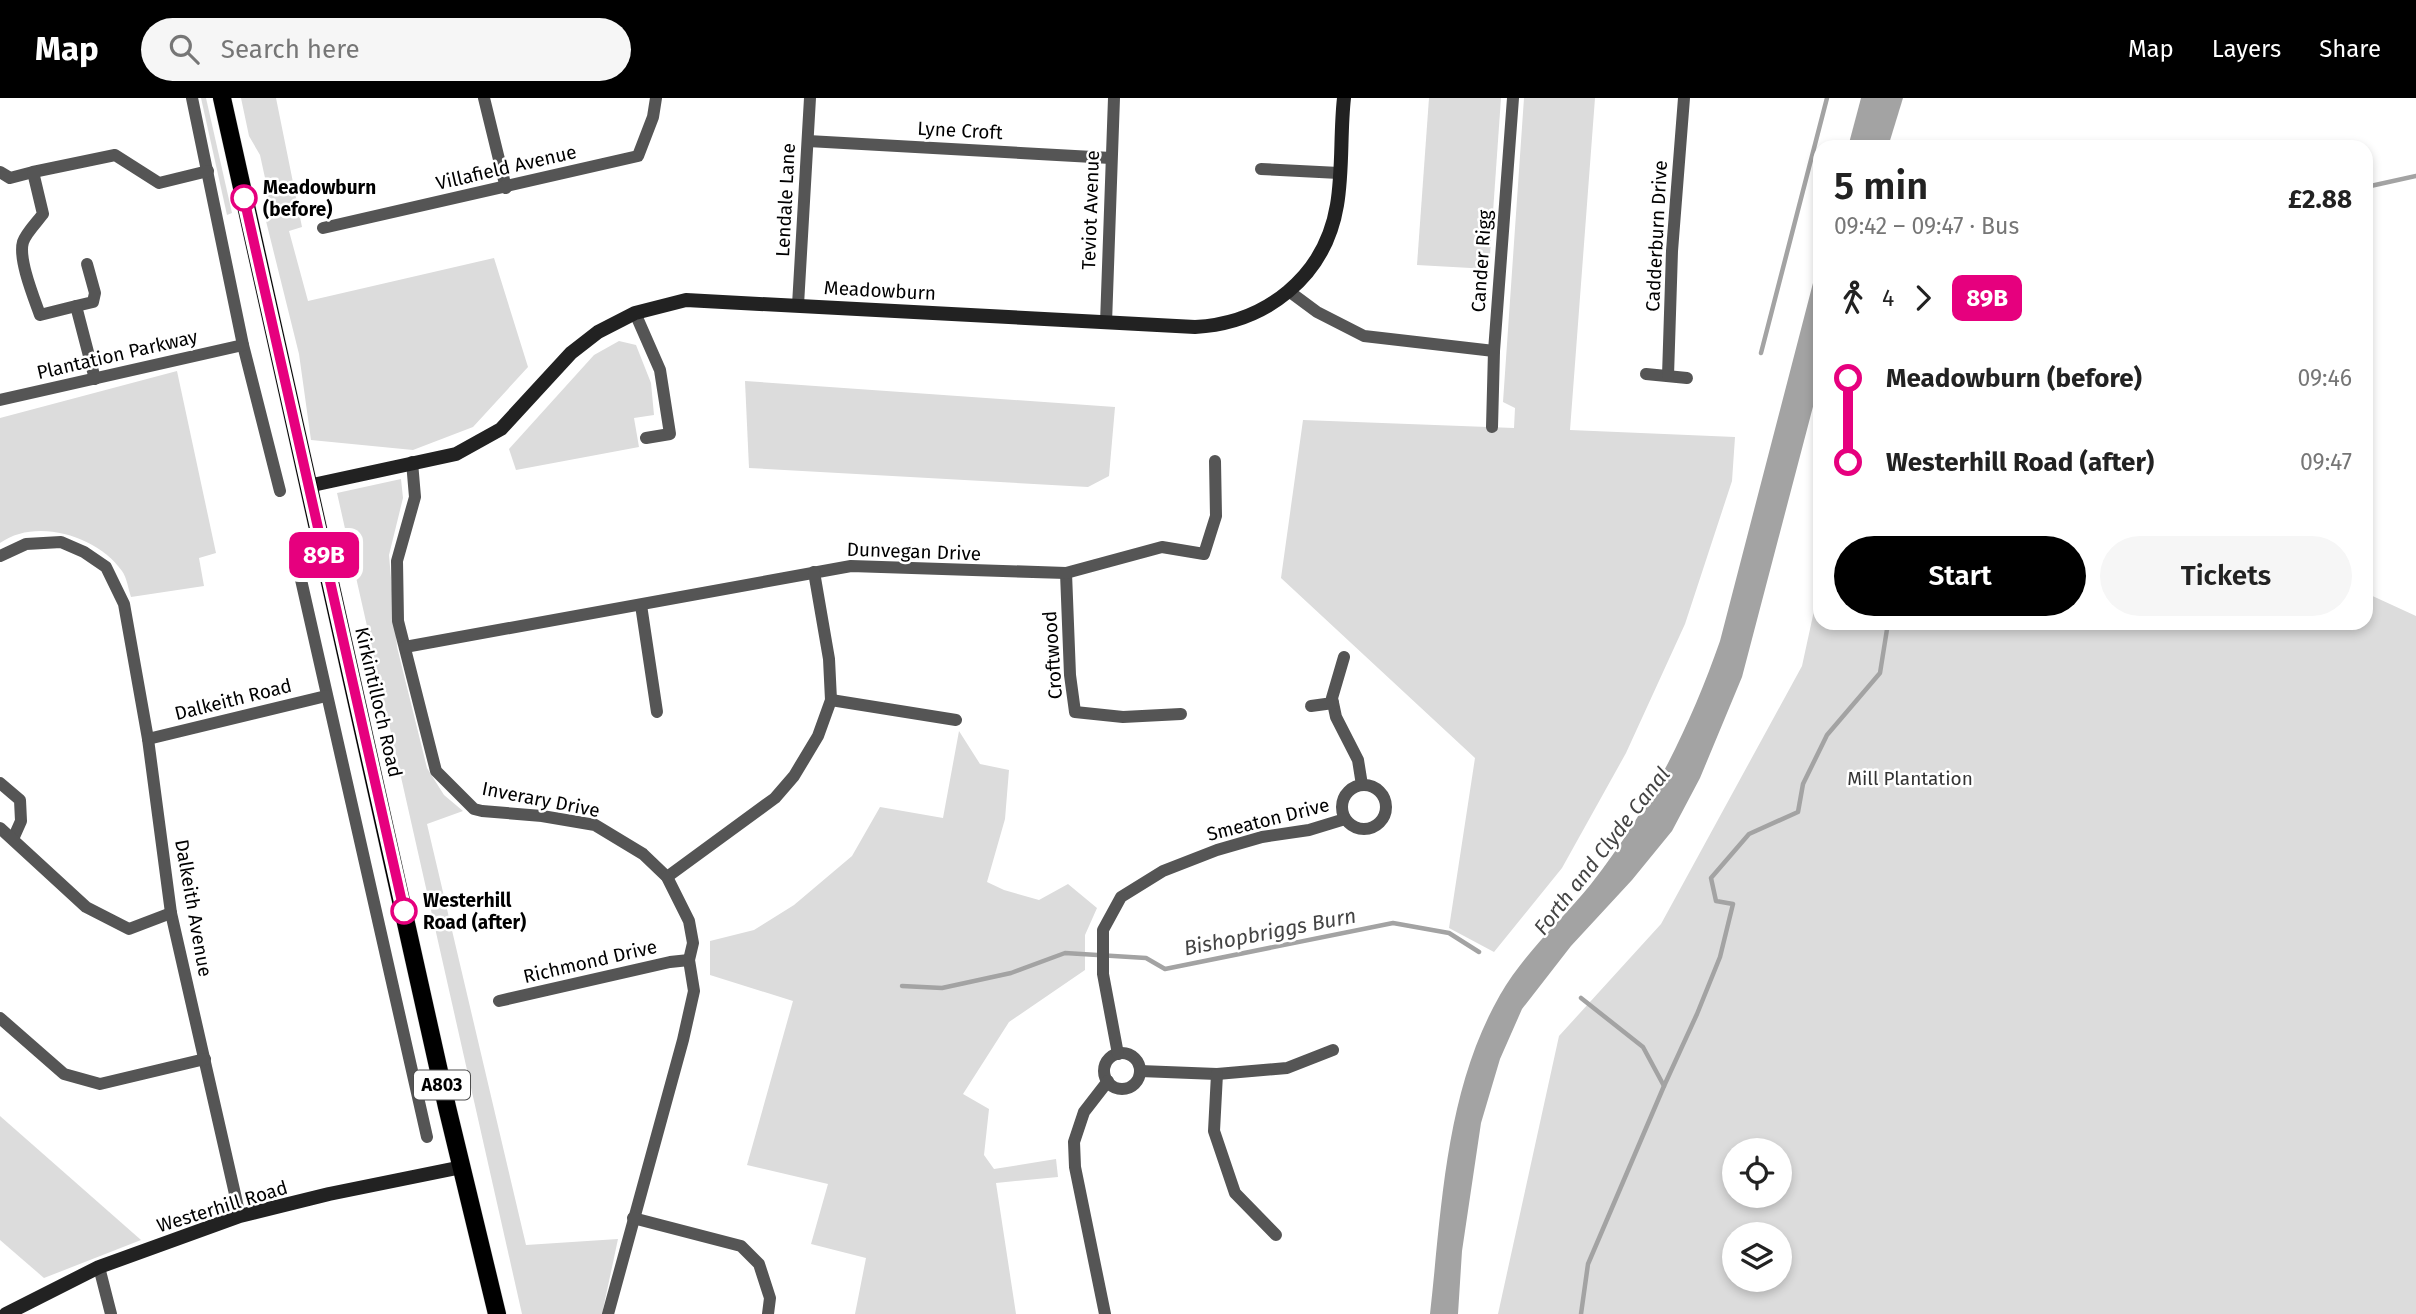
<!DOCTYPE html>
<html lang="en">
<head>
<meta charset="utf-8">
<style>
	body { margin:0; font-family:"Fira Sans",sans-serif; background:#f6f6f6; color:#222; height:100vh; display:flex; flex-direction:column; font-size:26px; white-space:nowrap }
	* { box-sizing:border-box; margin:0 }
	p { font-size:23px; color:#767676 }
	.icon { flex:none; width:38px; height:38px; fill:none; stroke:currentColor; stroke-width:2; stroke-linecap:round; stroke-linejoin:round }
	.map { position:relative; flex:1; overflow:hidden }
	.panel { position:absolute; left:1813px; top:42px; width:560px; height:490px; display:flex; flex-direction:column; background:#fff; border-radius:21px; box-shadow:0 4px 10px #0003 }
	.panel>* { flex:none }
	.badge { padding:0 14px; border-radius:10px; font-size:24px; line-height:46px }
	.buttons { position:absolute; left:1722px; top:1040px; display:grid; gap:14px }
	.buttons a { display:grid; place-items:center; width:70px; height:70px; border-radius:50%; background:#fff; box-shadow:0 4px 10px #0003; font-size:35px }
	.map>.badge { position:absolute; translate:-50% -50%; box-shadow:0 0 0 4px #fff }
	.legs { display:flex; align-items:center; gap:10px; height:77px; padding:0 21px; font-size:23px }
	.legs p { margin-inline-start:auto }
	.summary { display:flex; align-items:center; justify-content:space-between; height:119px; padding:0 21px }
	h1 { font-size:38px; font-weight:600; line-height:52px }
	.button { display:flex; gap:14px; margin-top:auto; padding:14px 21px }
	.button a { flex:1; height:80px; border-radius:42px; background:#000; color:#fff; font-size:28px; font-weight:600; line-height:80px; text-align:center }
	.button a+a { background:#f6f6f6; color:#222 }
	ul { padding:0 21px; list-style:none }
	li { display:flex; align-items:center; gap:24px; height:84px; font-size:26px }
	li i { display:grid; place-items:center; width:10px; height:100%; margin:0 9px; background:currentColor }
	li i::after { content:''; width:18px; height:18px; margin:-9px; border:5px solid; border-radius:50%; background:#fff }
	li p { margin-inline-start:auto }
	li:first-child i { background:linear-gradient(#0000 50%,currentColor 0) }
	li:last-child i { background:linear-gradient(currentColor 50%,#0000 0) }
	header { display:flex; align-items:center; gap:42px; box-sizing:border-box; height:98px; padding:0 35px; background:#000; color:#fff }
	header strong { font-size:33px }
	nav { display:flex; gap:38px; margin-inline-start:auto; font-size:24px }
	.search { width:490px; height:63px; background:#f6f6f6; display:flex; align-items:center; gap:18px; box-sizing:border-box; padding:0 24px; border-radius:38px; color:#767676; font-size:26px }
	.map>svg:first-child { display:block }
	.green { fill:#dcdcdc; fill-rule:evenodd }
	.water { fill:#a3a3a3 }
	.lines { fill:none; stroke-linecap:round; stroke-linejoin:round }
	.stream { stroke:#a3a3a3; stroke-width:4.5 }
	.primary-casing { stroke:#dbdbdb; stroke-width:19 }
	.street { stroke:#555; stroke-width:12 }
	.secondary { stroke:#222; stroke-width:14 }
	.primary { stroke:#000; stroke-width:18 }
	.line-1-casing { stroke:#fff; stroke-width:16 }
	.line-1 { stroke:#e6007e; stroke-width:10 }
	.stop-1-dot { fill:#fff; stroke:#e6007e; stroke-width:3.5 }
	.labels { text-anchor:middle; stroke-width:5; stroke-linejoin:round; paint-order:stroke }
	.shield { fill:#fff; stroke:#4c4c4c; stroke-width:2 }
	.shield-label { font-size:18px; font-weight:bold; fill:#000 }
	.street-label { font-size:19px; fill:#000; stroke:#fff }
	.stop-label { font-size:19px; font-weight:bold; fill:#000; stroke:#fff; text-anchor:start }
	.park-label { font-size:19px; fill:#333; stroke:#fff }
	.water-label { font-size:21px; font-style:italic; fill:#444; stroke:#fff }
</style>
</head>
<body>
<header>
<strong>Map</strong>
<div class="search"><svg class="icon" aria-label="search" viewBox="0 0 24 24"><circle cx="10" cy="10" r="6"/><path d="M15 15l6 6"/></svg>Search here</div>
<nav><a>Map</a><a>Layers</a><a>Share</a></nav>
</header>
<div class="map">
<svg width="2416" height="1216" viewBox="0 0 2416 1216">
	<rect width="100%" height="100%" fill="#fff"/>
	<g class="green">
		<path d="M 201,0 L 206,0 L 232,115 L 227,117 Z"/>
		<path d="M 241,0 L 276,0 L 302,129 L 289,133 L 308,203 L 494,160 L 528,269 L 473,329 L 413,352 L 311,342 L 299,256 L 265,119 L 267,89 L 260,57 L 249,38 Z"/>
		<path d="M 1429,0 L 1501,0 L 1489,171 L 1417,167 Z"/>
		<path d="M 1524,0 L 1595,0 L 1570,332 L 1735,339 L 1732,383 L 1685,526 L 1626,655 L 1562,770 L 1494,854 L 1449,830 L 1475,660 L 1281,480 L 1303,322 L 1514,330 L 1515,310 L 1503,304 Z"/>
		<path d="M 619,243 L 636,247 L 651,285 L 654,317 L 634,320 L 639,349 L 516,372 L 509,351 L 594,257 Z"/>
		<path d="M 177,273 L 216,455 L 199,460 L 204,488 L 131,499 C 128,490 127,480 122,473 C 98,438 36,419 0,445 L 0,320 Z"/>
		<path d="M 745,283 L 1115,309 L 1109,378 L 1088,389 L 749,370 Z"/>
		<path d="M 401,381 L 403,400 L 389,457 L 397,549 L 427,670 L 444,697 L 463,713 L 427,726 L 526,1147 L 618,1141 L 602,1216 L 522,1216 L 337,395 Z"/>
		<path d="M 1820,485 L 1820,525 L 2366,525 L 2366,495 L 2416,518 L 2416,1216 L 1498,1216 L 1559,938 L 1661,826 L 1802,568 ZM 1734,1052 L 1780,1052 L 1780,1097 L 1734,1097 ZM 1734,1136 L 1780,1136 L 1780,1181 L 1734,1181 Z"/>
		<path d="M 959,633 L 980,666 L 1009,672 L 1005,721 L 987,784 L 1004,792 L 1039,802 L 1068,786 L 1097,810 L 1085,837 L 1085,872 L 1009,924 L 963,996 L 989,1011 L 984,1057 L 994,1071 L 1056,1061 L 1058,1079 L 996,1085 L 1016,1216 L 855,1216 L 866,1160 L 811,1146 L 828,1086 L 747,1067 L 793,903 L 710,877 L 710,843 L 754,832 L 794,807 L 852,758 L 880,709 L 943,720 Z"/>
		<path d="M 0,1018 L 141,1142 L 44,1180 L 0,1142 Z"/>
	</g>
	<g class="water">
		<path d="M 1861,0 L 1903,0 L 1888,49 L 1848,49 Z"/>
		<path d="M 1820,158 L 1820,282 L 1742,579 L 1700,680 L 1672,733 L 1632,782 L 1571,848 L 1522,911 L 1500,961 L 1481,1025 L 1462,1153 L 1458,1216 L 1430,1216 C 1442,1109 1445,993 1500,897 C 1524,855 1561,823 1591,786 C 1648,714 1690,629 1720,543 Z"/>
	</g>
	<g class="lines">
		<g class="stream">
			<path d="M 2366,89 L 2416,78"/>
			<path d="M 1761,255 L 1827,0"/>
			<path d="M 902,888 L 942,890 L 1011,875 L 1065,855 L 1146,860 L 1165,871 L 1393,825 L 1449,835 L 1479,854"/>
			<path d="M 1581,900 L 1643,949 L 1664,988 L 1588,1166 L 1581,1216"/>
			<path d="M 1664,988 L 1697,916 L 1720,859 L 1733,806 L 1716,803 L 1711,780 L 1749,736 L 1798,714 L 1803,686 L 1827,637 L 1880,575 L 1888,525"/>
		</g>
		<g class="primary-casing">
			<path id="primary" d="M 222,0 L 447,1009 L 497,1216"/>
		</g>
		<g class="street">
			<path d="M 192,0 L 243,247 L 280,393"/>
			<path d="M 484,0 L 506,90"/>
			<path d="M 808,43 L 1111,60"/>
			<path d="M 1261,71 L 1339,75"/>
			<path d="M 0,74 L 10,80 L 33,74"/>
			<path d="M 323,130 L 638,58 L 653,19 L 656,0"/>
			<path d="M 1290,194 L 1317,214 L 1364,238 L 1494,253"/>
			<path d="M 798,207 L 810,0"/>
			<path d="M 76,208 L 93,204 L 95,195 L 87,166"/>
			<path d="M 635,215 L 660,272 L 670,336 L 646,340"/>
			<path d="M 1106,225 L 1114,0"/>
			<path d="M 1646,276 L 1687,280"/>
			<path d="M 1668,278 L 1672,153 L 1684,0"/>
			<path d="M 95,281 L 76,208 L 40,217 C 34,200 18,161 23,144 C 26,135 37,124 43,116 L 33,74 L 115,57 L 159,85 L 208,73"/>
			<path d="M 0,302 L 243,247"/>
			<path d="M 1492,329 L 1494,253 L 1513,0"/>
			<path d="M 412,364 L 415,399 L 397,463 L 398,523 L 436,673 L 474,711 L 482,713 L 542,718 L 595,727 L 643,756 L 667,779 L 689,823 L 693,845 L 689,862 L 694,893 L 683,942 L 608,1216"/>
			<path d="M 0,458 L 26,446 L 61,444 L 84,454 L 106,469 L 124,506 L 148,641 L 171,815 L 240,1118"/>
			<path d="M 297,464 L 427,1039"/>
			<path d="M 1066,475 L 1070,577 L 1075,614 L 1123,619 L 1181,616"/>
			<path d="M 641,507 L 657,614"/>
			<path d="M 405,549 L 851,468 L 1066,475 L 1162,449 L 1204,456 L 1216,418 L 1215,363"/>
			<path d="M 1344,559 L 1332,600 L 1336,619 L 1358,662 L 1362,687"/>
			<path d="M 831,602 L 956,622"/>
			<path d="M 1311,608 L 1333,605"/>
			<path d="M 148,641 L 326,598"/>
			<path d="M 0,685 L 20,702 L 21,723 L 13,741"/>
			<circle cx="1364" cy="709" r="22"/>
			<path d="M 0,730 L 86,809 L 129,831 L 171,815"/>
			<path d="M 667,779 L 775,700 L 794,678 L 818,638 L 831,602 L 829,561 L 814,474"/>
			<path d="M 499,903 L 670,864 L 689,862"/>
			<path d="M 0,920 L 64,976 L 100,986 L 205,961"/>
			<circle cx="1122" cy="973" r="18"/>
			<path d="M 1118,956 L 1103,876 L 1103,832 L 1121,799 L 1163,773 L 1217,752 L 1262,739 L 1309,732 L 1345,721"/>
			<path d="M 1140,973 L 1217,976 L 1287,970 L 1333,952"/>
			<path d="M 1217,976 L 1214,1033 L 1235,1095 L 1276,1137"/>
			<path d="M 633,1120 L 741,1148 L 759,1166 L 770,1200 L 768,1216"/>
			<path d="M 99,1169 L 111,1216"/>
			<path d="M 1105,1216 L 1075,1069 L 1074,1044 L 1084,1014 L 1108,983"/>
		</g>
		<g class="secondary">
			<path d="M 308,388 L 456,356 L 501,331 L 571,255 L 598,234 L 635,215 L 686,202 L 1195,229 C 1266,225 1325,179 1337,107 C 1343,72 1340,35 1344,0"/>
			<path d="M 6,1216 L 99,1169 L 240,1118 L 329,1096 L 462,1069"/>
		</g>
		<use href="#primary" class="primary"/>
	</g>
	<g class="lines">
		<g class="line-1-casing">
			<path id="line-1" d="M 244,100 L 404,813"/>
		</g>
		<use href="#line-1" class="line-1"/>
	</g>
	<g class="stop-1-dot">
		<circle cx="244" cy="100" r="12"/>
		<circle cx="404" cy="813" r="12"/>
	</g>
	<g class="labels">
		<rect class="shield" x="414" y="972.5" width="56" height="29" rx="5"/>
		<g class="shield-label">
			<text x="442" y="993">A803</text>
		</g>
		<g class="street-label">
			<text transform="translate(960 32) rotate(3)" y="7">Lyne Croft</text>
			<text transform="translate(506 69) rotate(-13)" y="7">Villafield Avenue</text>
			<text transform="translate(785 102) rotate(-87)" y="7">Lendale Lane</text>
			<text transform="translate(1090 112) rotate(-88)" y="7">Teviot Avenue</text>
			<text transform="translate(1656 138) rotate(-87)" y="7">Cadderburn Drive</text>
			<text transform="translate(1481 163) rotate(-86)" y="7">Cander Rigg</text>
			<text transform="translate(880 192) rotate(3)" y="7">Meadowburn</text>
			<text transform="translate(117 256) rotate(-13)" y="7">Plantation Parkway</text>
			<text transform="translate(914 453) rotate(2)" y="7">Dunvegan Drive</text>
			<text transform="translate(1052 557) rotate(-94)" y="7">Croftwood</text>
			<text transform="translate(233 601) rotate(-14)" y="7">Dalkeith Road</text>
			<text transform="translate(379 604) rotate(77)" y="7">Kirkintilloch Road</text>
			<text transform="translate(541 701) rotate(11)" y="7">Inverary Drive</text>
			<text transform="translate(1268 721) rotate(-14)" y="7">Smeaton Drive</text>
			<text transform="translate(194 810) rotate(80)" y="7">Dalkeith Avenue</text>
			<text transform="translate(590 863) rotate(-13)" y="7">Richmond Drive</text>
			<text transform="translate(222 1108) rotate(-17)" y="7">Westerhill Road</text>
		</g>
		<g class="stop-label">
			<text x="263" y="96">Meadowburn<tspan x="263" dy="22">(before)</tspan></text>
			<text x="423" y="809">Westerhill<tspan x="423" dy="22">Road (after)</tspan></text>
		</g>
		<g class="park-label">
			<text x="1910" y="687">Mill Plantation</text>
		</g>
		<g class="water-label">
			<text transform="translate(1602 753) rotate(-52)" y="7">Forth and Clyde Canal</text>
			<text transform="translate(1270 834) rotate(-11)" y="7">Bishopbriggs Burn</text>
		</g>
	</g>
</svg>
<div class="buttons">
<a><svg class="icon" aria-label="locate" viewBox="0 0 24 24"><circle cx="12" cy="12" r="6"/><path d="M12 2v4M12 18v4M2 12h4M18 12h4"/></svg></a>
<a><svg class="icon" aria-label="layers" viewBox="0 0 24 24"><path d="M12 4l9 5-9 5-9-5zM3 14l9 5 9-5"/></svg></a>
</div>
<b class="badge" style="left:324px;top:457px;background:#e6007e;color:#fff">89B</b>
<section class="panel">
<div class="summary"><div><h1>5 min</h1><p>09:42 – 09:47 · Bus</p></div><b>£2.88</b></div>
<div class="legs"><svg class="icon" aria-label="walk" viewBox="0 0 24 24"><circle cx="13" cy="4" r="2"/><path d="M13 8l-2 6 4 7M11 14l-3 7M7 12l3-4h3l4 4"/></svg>4<svg class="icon" aria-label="forward" viewBox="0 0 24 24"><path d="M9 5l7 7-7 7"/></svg><b class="badge" style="background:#e6007e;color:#fff">89B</b></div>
<ul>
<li><i style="color:#e6007e"></i><b>Meadowburn (before)</b><p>09:46</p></li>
<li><i style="color:#e6007e"></i><b>Westerhill Road (after)</b><p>09:47</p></li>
</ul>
<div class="button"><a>Start</a><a>Tickets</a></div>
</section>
</div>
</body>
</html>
